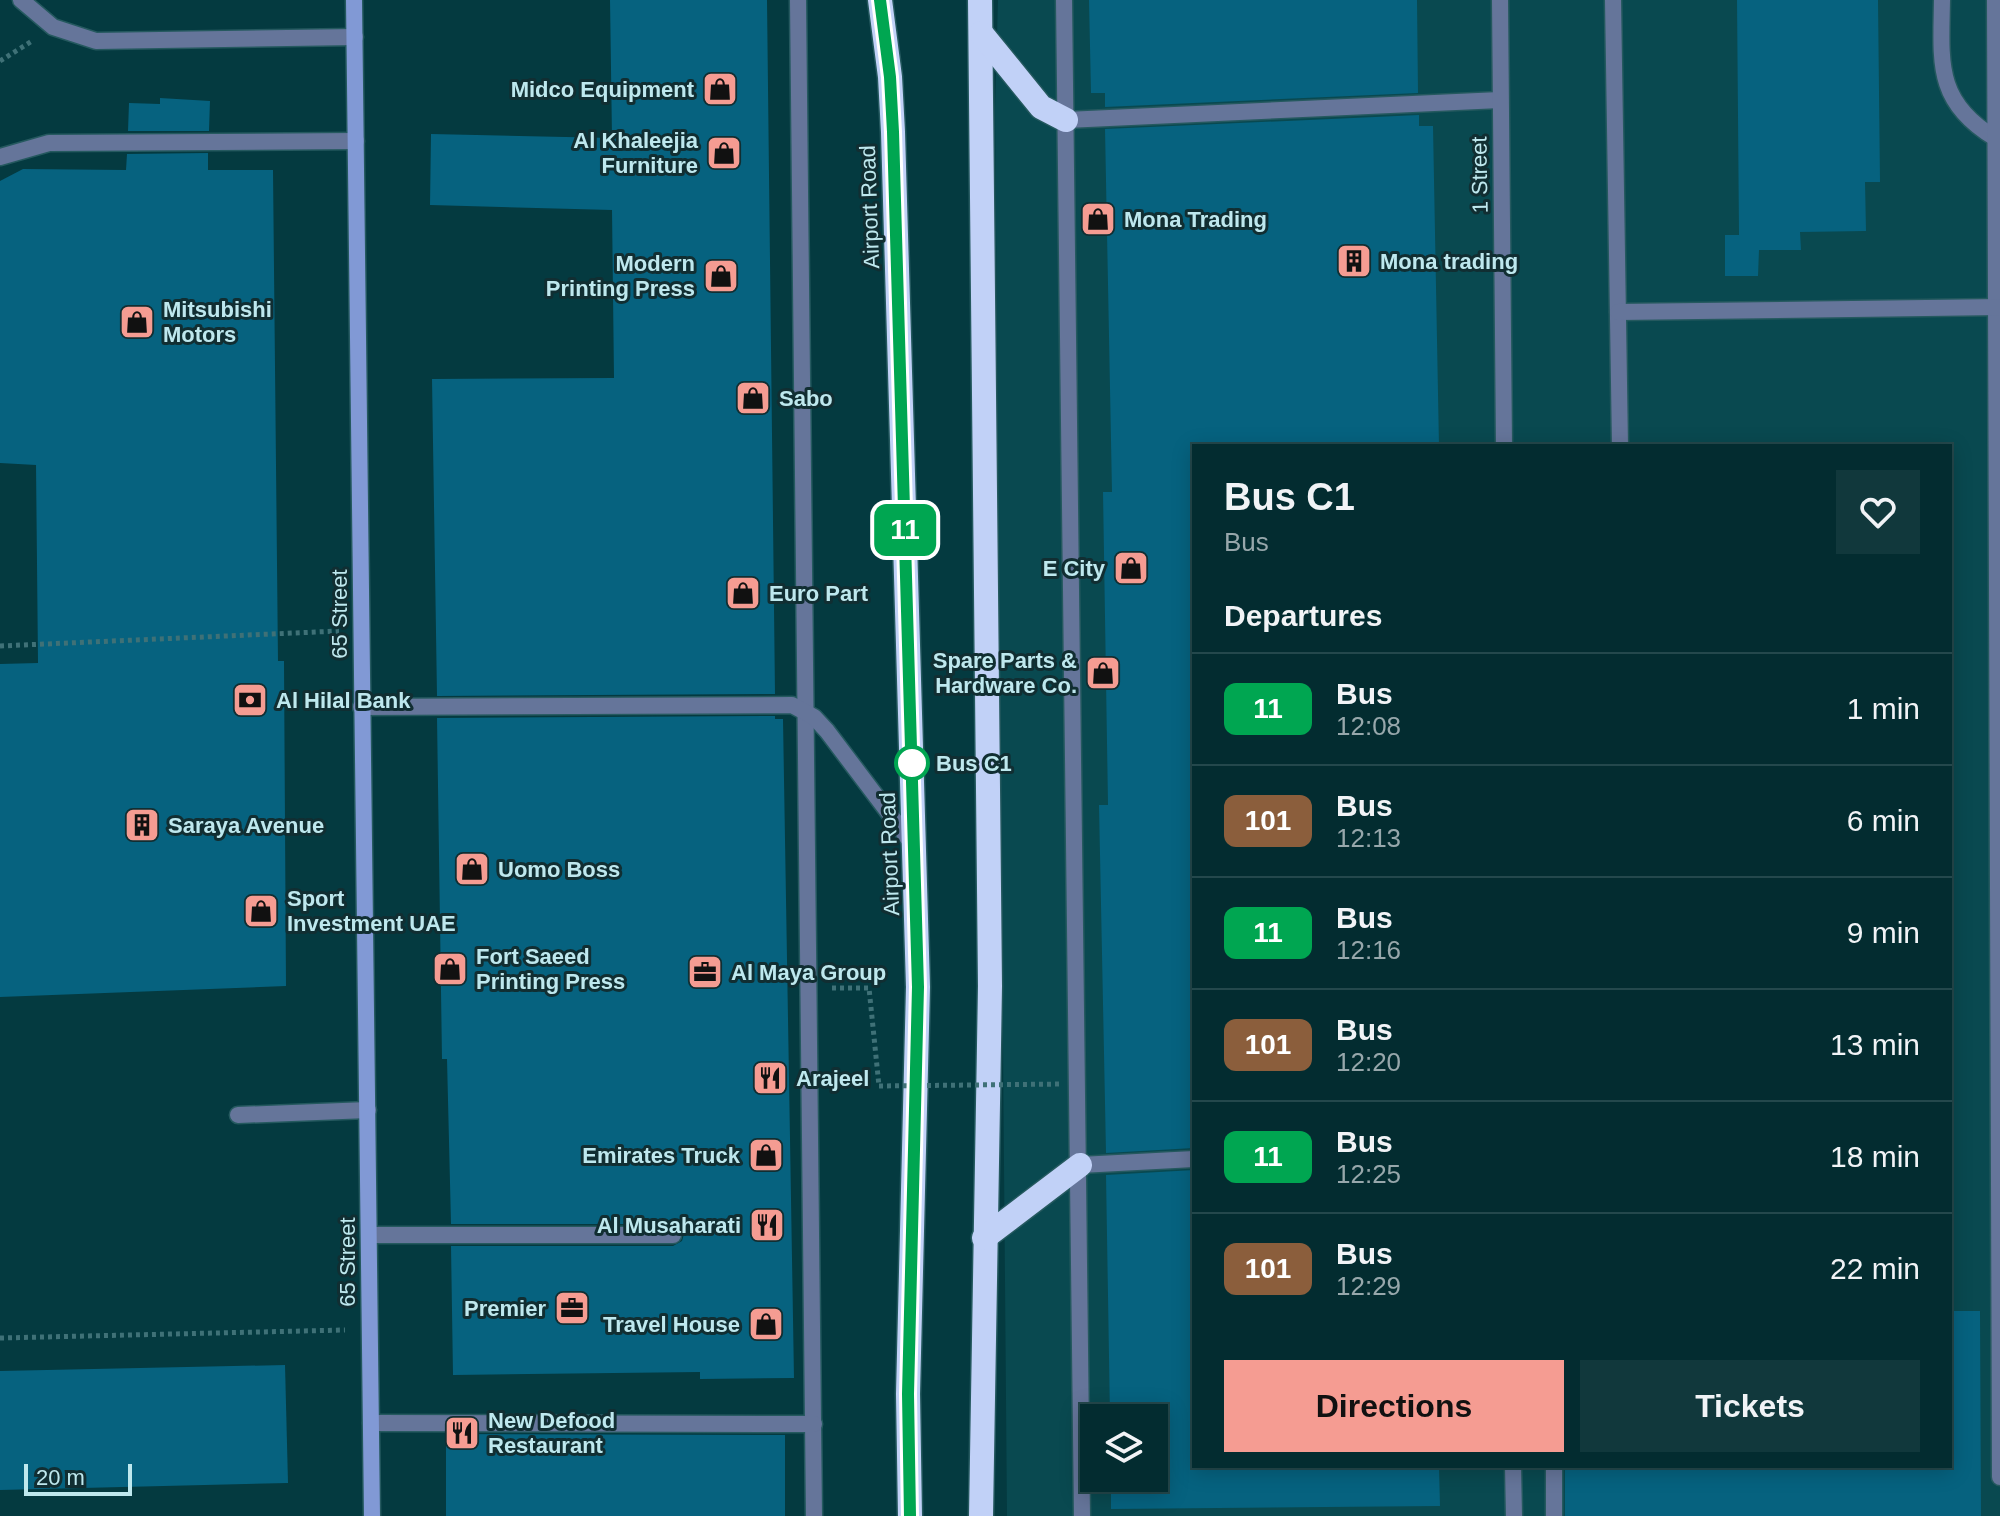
<!DOCTYPE html>
<html lang="en">
<head>
<meta charset="utf-8">
<style>
	body { margin:0; font-family:Helvetica,sans-serif; background:#11383c; color:#f1f3f6; height:100vh; display:flex; flex-direction:column; font-size:30px; white-space:nowrap }
	* { box-sizing:border-box; margin:0 }
	p { font-size:26px; color:#97a7ab }
	.icon { flex:none; width:44px; height:44px; fill:none; stroke:currentColor; stroke-width:2; stroke-linecap:round; stroke-linejoin:round }
	.map { position:relative; flex:1; overflow:hidden }
	.drawer { position:absolute; left:1192px; top:444px; width:760px; height:1024px; display:flex; flex-direction:column; background:#032c30; border-radius:0px; box-shadow:0 4px 20px #0003,0 0 0 2px #24484c }
	.drawer>* { flex:none }
	.badge { padding:0 16px; border-radius:12px; font-size:28px; line-height:52px }
	.fabs { position:absolute; left:1080px; top:1404px; display:grid; gap:16px }
	.fabs a { display:grid; place-items:center; width:88px; height:88px; border-radius:0px; background:#032c30; box-shadow:0 4px 20px #0003,0 0 0 2px #24484c; font-size:40px }
	.scale { position:absolute; left:24px; bottom:20px; width:108px; box-sizing:border-box; padding-left:8px; border:4px solid #bee8ee; border-top:0; font-size:22px; line-height:28px; white-space:nowrap; color:#bee8ee; -webkit-text-stroke:6px #112e32; paint-order:stroke }
	.map>.badge { position:absolute; translate:-50% -50%; box-shadow:0 0 0 4px #fff }
	h2 { padding:0 32px; font-size:30px; line-height:72px }
	.round { display:grid; place-items:center; flex:none; width:84px; height:84px; border-radius:0px; background:#11383c }
	.head { display:flex; align-items:center; justify-content:space-between; height:136px; padding:0 32px }
	h1 { font-size:38px; font-weight:700; line-height:60px }
	.cta { display:flex; gap:16px; margin-top:auto; padding:16px 32px }
	.cta a { flex:1; height:92px; border-radius:0px; background:#f59c92; color:#111; font-size:32px; font-weight:700; line-height:92px; text-align:center }
	.cta a+a { background:#11383c; color:#f1f3f6 }
	ul { padding:0; list-style:none }
	li { display:flex; align-items:center; gap:24px; height:112px; padding:0 32px; border-top:2px solid #24484c }
	li div { flex:1 }
	li b { display:block; font-size:30px }
	li em { font-style:normal }
	li .badge { min-width:88px; font-weight:700; text-align:center }
	.map>svg:first-child { display:block }
	.built { fill:#094950; fill-rule:evenodd }
	.building { fill:#06627f }
	.lines { fill:none; stroke-linecap:round; stroke-linejoin:round }
	.lane-casing { stroke:#25595f; stroke-width:19 }
	.street-casing { stroke:#25595f; stroke-width:19 }
	.secondary-casing { stroke:#25595f; stroke-width:19 }
	.highway-casing { stroke:#25595f; stroke-width:27 }
	.path { stroke:#3f7177; stroke-width:5; stroke-dasharray:4 4; stroke-linecap:butt }
	.lane { stroke:#65759a; stroke-width:16 }
	.street { stroke:#65759a; stroke-width:16 }
	.secondary { stroke:#8199d5; stroke-width:16 }
	.highway { stroke:#c1d1f7; stroke-width:24 }
	.path-bridge { stroke:#3f7177; stroke-width:5; stroke-dasharray:4 4; stroke-linecap:butt }
	.line-casing { stroke:#fff; stroke-width:18 }
	.line { stroke:#00a651; stroke-width:12 }
	.stop-dot { fill:#fff; stroke:#00a651; stroke-width:4 }
	.labels { text-anchor:middle; stroke-width:6; stroke-linejoin:round; paint-order:stroke }
	.poi-label { font-size:22px; font-weight:bold; fill:#bee8ee; stroke:#112e32; text-anchor:start }
	.street-label { font-size:22px; fill:#bee8ee; stroke:#112e32 }
	.stop-label { font-size:22px; font-weight:bold; fill:#bee8ee; stroke:#112e32; text-anchor:start }
</style>
</head>
<body>
<div class="map">
<svg width="2000" height="1516" viewBox="0 0 2000 1516">
	<rect width="100%" height="100%" fill="#043a40"/>
	<path class="built" d="M 998,0 L 2000,0 L 2000,1516 L 1007,1516 L 995,110 ZM 1194,446 L 1950,446 L 1950,1466 L 1194,1466 ZM 1094,1418 L 1154,1418 L 1154,1478 L 1094,1478 Z"/>
	<g class="building">
		<path d="M 610,0 L 767,0 L 775,694 L 437,696 L 432,379 L 614,378 L 612,210 L 430,205 L 431,134 L 612,138 Z"/>
		<path d="M 1089,0 L 1417,0 L 1418,93 L 1105,107 L 1105,93 L 1091,93 Z"/>
		<path d="M 1737,0 L 1878,0 L 1880,182 L 1865,182 L 1866,231 L 1800,232 L 1801,250 L 1759,250 L 1758,276 L 1725,276 L 1725,235 L 1739,235 Z"/>
		<path d="M 160,98 L 210,101 L 209,131 L 128,131 L 129,103 L 160,104 Z"/>
		<path d="M 1419,115 L 1419,126 L 1433,126 L 1439,446 L 1194,446 L 1194,1148 L 1106,1153 L 1099,805 L 1108,805 L 1103,492 L 1112,492 L 1105,129 Z"/>
		<path d="M 208,153 L 208,170 L 273,170 L 278,661 L 284,661 L 286,986 L 0,997 L 0,664 L 38,663 L 36,465 L 0,463 L 0,181 L 23,169 L 126,170 L 127,154 Z"/>
		<path d="M 775,716 L 775,719 L 783,719 L 794,1378 L 700,1379 L 700,1372 L 453,1375 L 451,1246 L 673,1246 L 682,1241 L 684,1234 L 673,1224 L 451,1224 L 447,1059 L 442,1059 L 437,718 Z"/>
		<path d="M 1194,1170 L 1194,1466 L 1439,1466 L 1440,1506 L 1111,1509 L 1111,1478 L 1154,1478 L 1154,1418 L 1110,1418 L 1106,1175 Z"/>
		<path d="M 1950,1311 L 1980,1311 L 1981,1516 L 1565,1516 L 1565,1466 L 1950,1466 Z"/>
		<path d="M 285,1365 L 288,1483 L 0,1490 L 0,1371 Z"/>
		<path d="M 446,1434 L 785,1435 L 785,1516 L 446,1516 Z"/>
	</g>
	<g class="lines">
		<g class="lane-casing">
			<g id="lane">
				<path d="M 798,0 L 814,1516"/>
				<path d="M 1064,0 L 1082,1516"/>
				<path d="M 1613,0 L 1620,446"/>
				<path d="M 1942,0 C 1941,62 1935,102 1995,138"/>
				<path d="M 1995,0 L 2000,1477"/>
				<path d="M 1066,120 L 1500,100"/>
				<path d="M 0,157 L 49,143 L 356,141"/>
				<path d="M 1618,312 L 2000,307"/>
				<path d="M 361,707 L 792,705 L 814,717 L 827,731 L 913,845"/>
				<path d="M 238,1115 L 368,1110"/>
				<path d="M 1080,1165 L 1194,1159"/>
				<path d="M 369,1235 L 673,1235"/>
				<path d="M 371,1423 L 814,1424"/>
				<path d="M 1554,1466 L 1554,1516"/>
			</g>
		</g>
		<g class="street-casing">
			<g id="street">
				<path d="M 21,0 L 53,27 L 96,41 L 355,37"/>
				<path d="M 1500,0 L 1504,446"/>
				<path d="M 1513,1466 L 1514,1516"/>
			</g>
		</g>
		<g class="secondary-casing">
			<path id="secondary" d="M 354,0 L 372,1516"/>
		</g>
		<g class="highway-casing">
			<g id="highway">
				<path d="M 880,0 L 890,77 L 893,132 L 918,987 L 908,1394 L 910,1516"/>
				<path d="M 980,0 L 990,986 L 981,1516"/>
				<path d="M 981,33 L 1041,107 L 1066,120"/>
				<path d="M 984,1238 L 1080,1165"/>
			</g>
		</g>
		<g class="path">
			<path d="M 0,61 L 32,41"/>
			<path d="M 0,646 L 339,631"/>
			<path d="M 832,988 L 869,988 L 879,1086"/>
			<path d="M 0,1338 L 345,1330"/>
		</g>
		<use href="#lane" class="lane"/>
		<use href="#street" class="street"/>
		<use href="#secondary" class="secondary"/>
		<use href="#highway" class="highway"/>
		<path class="path-bridge" d="M 879,1086 L 1063,1084"/>
	</g>
	<g class="lines">
		<g class="line-casing">
			<path id="line" d="M 880,0 L 890,77 L 893,132 L 918,987 L 908,1394 L 910,1516"/>
		</g>
		<use href="#line" class="line"/>
	</g>
	<defs>
		<g id="shop-square" transform="scale(1.8)"><rect x="-9" y="-9" width="18" height="18" rx="4" fill="#f59c92" stroke="#112e32"/><path d="M-5-2.5h2.3a2.7 3.5 0 0 1 5.4 0H5L5.5 6h-11ZM-1.5-2.5h3a1.5 2.3 0 0 0-3 0Z" fill="#111"/></g>
		<g id="building-square" transform="scale(1.8)"><rect x="-9" y="-9" width="18" height="18" rx="4" fill="#f59c92" stroke="#112e32"/><path d="M-4-6H4V6H1V3H-1V6H-4ZM-2.5-4.3h1.7v1.8h-1.7ZM.8-4.3h1.7v1.8H.8ZM-2.5-1h1.7V.8h-1.7ZM.8-1h1.7V.8H.8Z" fill="#111"/></g>
		<g id="bank-square" transform="scale(1.8)"><rect x="-9" y="-9" width="18" height="18" rx="4" fill="#f59c92" stroke="#112e32"/><path d="M-6-4H6V4H-6ZM0-2.3a2.3 2.3 0 1 0 0 4.6a2.3 2.3 0 1 0 0-4.6Z" fill="#111"/></g>
		<g id="office-square" transform="scale(1.8)"><rect x="-9" y="-9" width="18" height="18" rx="4" fill="#f59c92" stroke="#112e32"/><path d="M-6-3h4V-5.5h4V-3h4V5H-6ZM-1-4.5V-3h2v-1.5ZM-6 0V1H6V0Z" fill="#111"/></g>
		<g id="restaurant-square" transform="scale(1.8)"><rect x="-9" y="-9" width="18" height="18" rx="4" fill="#f59c92" stroke="#112e32"/><path d="M-5-6h1v4h1v-4h1v4h1v-4h1v5L-1.5 .5V6h-2V.5L-5-1ZM5-6V6H3V1.5H1.5Q1.5-4 5-6Z" fill="#111"/></g>
	</defs>
	<g fill-rule="evenodd">
		<use href="#shop-square" x="720" y="89"/>
		<use href="#shop-square" x="724" y="153"/>
		<use href="#shop-square" x="1098" y="219"/>
		<use href="#building-square" x="1354" y="261"/>
		<use href="#shop-square" x="721" y="276"/>
		<use href="#shop-square" x="137" y="322"/>
		<use href="#shop-square" x="753" y="398"/>
		<use href="#shop-square" x="1131" y="568"/>
		<use href="#shop-square" x="743" y="593"/>
		<use href="#shop-square" x="1103" y="673"/>
		<use href="#bank-square" x="250" y="700"/>
		<use href="#building-square" x="142" y="825"/>
		<use href="#shop-square" x="472" y="869"/>
		<use href="#shop-square" x="261" y="911"/>
		<use href="#shop-square" x="450" y="969"/>
		<use href="#office-square" x="705" y="972"/>
		<use href="#restaurant-square" x="770" y="1078"/>
		<use href="#shop-square" x="766" y="1155"/>
		<use href="#restaurant-square" x="767" y="1225"/>
		<use href="#office-square" x="572" y="1308"/>
		<use href="#shop-square" x="766" y="1324"/>
		<use href="#restaurant-square" x="462" y="1433"/>
	</g>
	<circle class="stop-dot" cx="912" cy="763" r="16"/>
	<g class="labels">
		<g class="poi-label">
			<text x="694" y="97" text-anchor="end">Midco Equipment</text>
			<text x="698" y="148" text-anchor="end">Al Khaleejia<tspan x="698" dy="25">Furniture</tspan></text>
			<text x="1124" y="227">Mona Trading</text>
			<text x="1380" y="269">Mona trading</text>
			<text x="695" y="271" text-anchor="end">Modern<tspan x="695" dy="25">Printing Press</tspan></text>
			<text x="163" y="317">Mitsubishi<tspan x="163" dy="25">Motors</tspan></text>
			<text x="779" y="406">Sabo</text>
			<text x="1105" y="576" text-anchor="end">E City</text>
			<text x="769" y="601">Euro Part</text>
			<text x="1077" y="668" text-anchor="end">Spare Parts &amp;<tspan x="1077" dy="25">Hardware Co.</tspan></text>
			<text x="276" y="708">Al Hilal Bank</text>
			<text x="168" y="833">Saraya Avenue</text>
			<text x="498" y="877">Uomo Boss</text>
			<text x="287" y="906">Sport<tspan x="287" dy="25">Investment UAE</tspan></text>
			<text x="476" y="964">Fort Saeed<tspan x="476" dy="25">Printing Press</tspan></text>
			<text x="731" y="980">Al Maya Group</text>
			<text x="796" y="1086">Arajeel</text>
			<text x="740" y="1163" text-anchor="end">Emirates Truck</text>
			<text x="741" y="1233" text-anchor="end">Al Musaharati</text>
			<text x="546" y="1316" text-anchor="end">Premier</text>
			<text x="740" y="1332" text-anchor="end">Travel House</text>
			<text x="488" y="1428">New Defood<tspan x="488" dy="25">Restaurant</tspan></text>
		</g>
		<g class="street-label">
			<text transform="translate(1479 175) rotate(-91)" y="8">1 Street</text>
			<text transform="translate(869 207) rotate(-92)" y="8">Airport Road</text>
			<text transform="translate(339 614) rotate(-90)" y="8">65 Street</text>
			<text transform="translate(889 854) rotate(-92)" y="8">Airport Road</text>
			<text transform="translate(347 1262) rotate(-90)" y="8">65 Street</text>
		</g>
		<g class="stop-label">
			<text x="936" y="771">Bus C1</text>
		</g>
	</g>
</svg>
<div class="fabs">
<a><svg class="icon" aria-label="layers" viewBox="0 0 24 24"><path d="M12 4l9 5-9 5-9-5zM3 14l9 5 9-5"/></svg></a>
</div>
<div class="scale">20 m</div>
<b class="badge" style="left:905px;top:530px;background:#00a651;color:#fff">11</b>
<section class="drawer">
<div class="head"><div><h1>Bus C1</h1><p>Bus</p></div><a class="round"><svg class="icon" aria-label="heart" viewBox="0 0 24 24"><path d="M12 20l-8-8c-3-5 5-10 8-4 3-6 11-1 8 4z"/></svg></a></div>
<h2>Departures</h2>
<ul>
<li><span class="badge" style="background:#00a651;color:#fff">11</span><div><b>Bus</b><p>12:08</p></div><em>1 min</em></li>
<li><span class="badge" style="background:#8b5e3c;color:#fff">101</span><div><b>Bus</b><p>12:13</p></div><em>6 min</em></li>
<li><span class="badge" style="background:#00a651;color:#fff">11</span><div><b>Bus</b><p>12:16</p></div><em>9 min</em></li>
<li><span class="badge" style="background:#8b5e3c;color:#fff">101</span><div><b>Bus</b><p>12:20</p></div><em>13 min</em></li>
<li><span class="badge" style="background:#00a651;color:#fff">11</span><div><b>Bus</b><p>12:25</p></div><em>18 min</em></li>
<li><span class="badge" style="background:#8b5e3c;color:#fff">101</span><div><b>Bus</b><p>12:29</p></div><em>22 min</em></li>
</ul>
<div class="cta"><a>Directions</a><a>Tickets</a></div>
</section>
</div>
</body>
</html>
